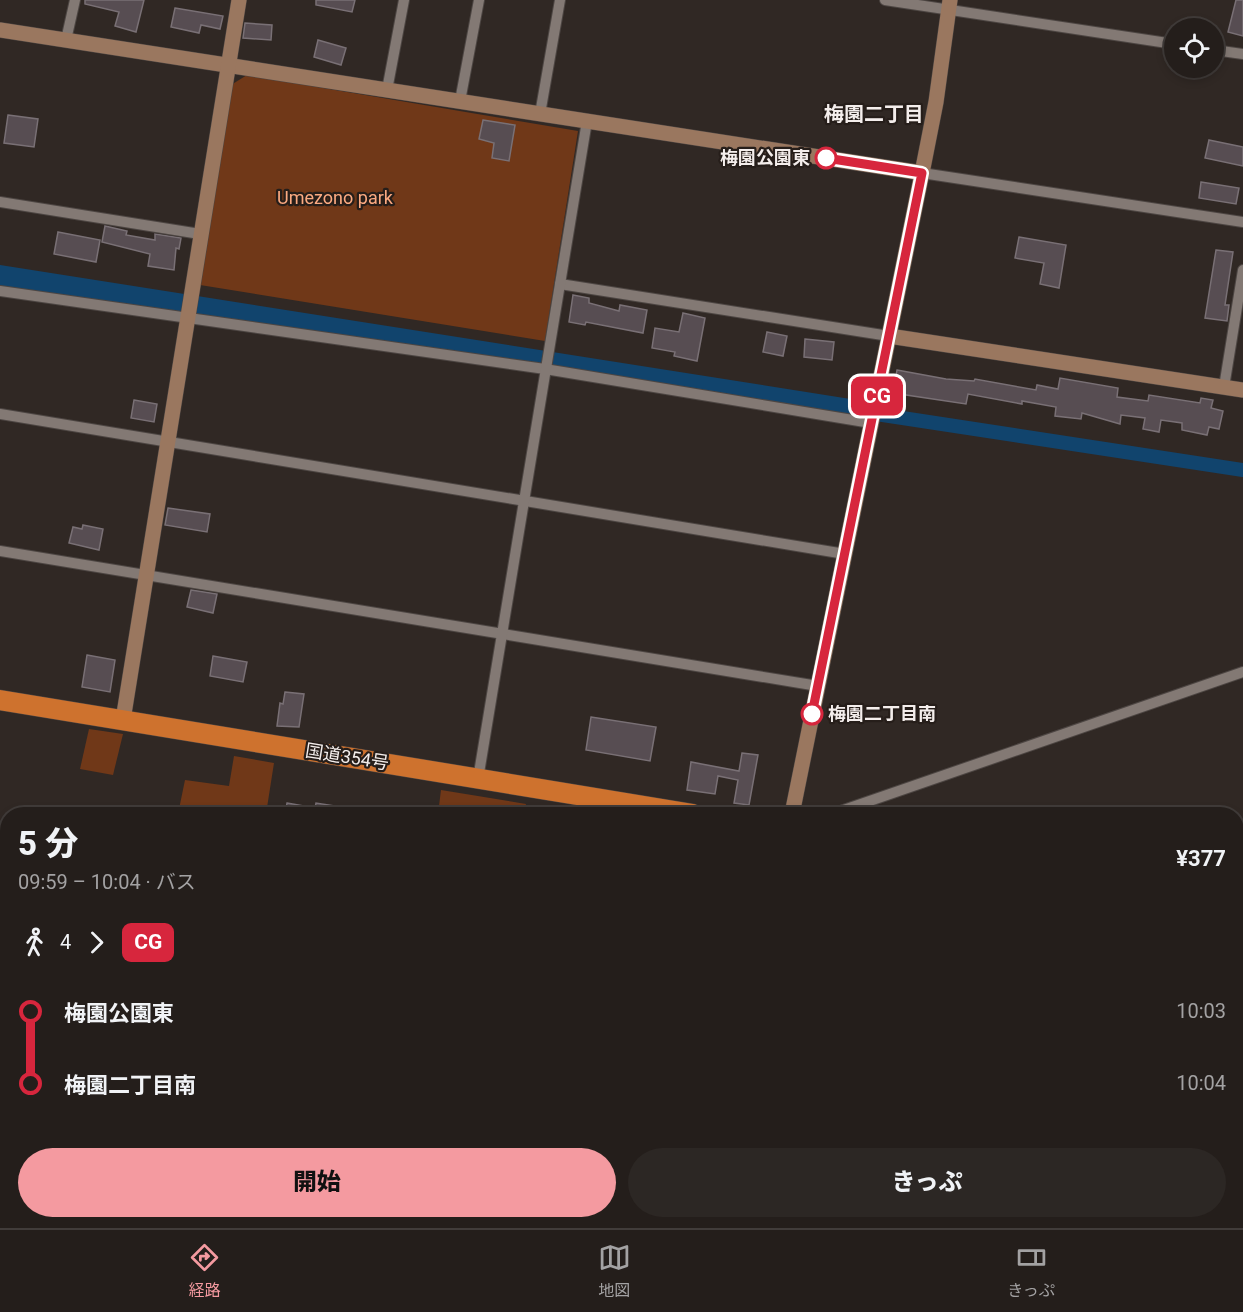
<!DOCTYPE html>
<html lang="ja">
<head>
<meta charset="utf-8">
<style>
	body { margin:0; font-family:Roboto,"Noto Sans JP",sans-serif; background:#2c2724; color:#f1f3f6; height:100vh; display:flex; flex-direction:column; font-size:22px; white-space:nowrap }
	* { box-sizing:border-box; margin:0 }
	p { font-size:20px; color:#a3a2a3 }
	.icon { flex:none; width:33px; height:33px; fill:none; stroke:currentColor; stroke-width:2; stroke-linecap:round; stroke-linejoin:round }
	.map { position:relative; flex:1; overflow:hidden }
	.drawer { position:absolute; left:0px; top:807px; width:1244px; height:422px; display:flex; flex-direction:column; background:#241e1b; border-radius:24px 24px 0 0; box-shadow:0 3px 9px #0003,0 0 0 2px #413c3a }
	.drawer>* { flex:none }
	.badge { padding:0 12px; border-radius:9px; font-size:21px; line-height:39px }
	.buttons { position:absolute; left:1164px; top:18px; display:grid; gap:12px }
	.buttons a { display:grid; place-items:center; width:60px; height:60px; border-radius:50%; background:#241e1b; box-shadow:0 3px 9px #0003,0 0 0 2px #413c3a; font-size:30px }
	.map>.badge { position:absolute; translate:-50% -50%; box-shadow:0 0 0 3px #fff }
	.legs { display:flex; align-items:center; gap:9px; height:66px; padding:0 18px; font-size:20px }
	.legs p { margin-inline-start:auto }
	.head { display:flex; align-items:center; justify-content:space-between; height:102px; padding:0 18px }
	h1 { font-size:33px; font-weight:800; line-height:45px }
	.primary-button { display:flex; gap:12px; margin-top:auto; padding:12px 18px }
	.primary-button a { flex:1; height:69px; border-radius:36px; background:#f49aa0; color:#111; font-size:24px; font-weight:800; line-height:69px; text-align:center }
	.primary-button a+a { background:#2c2724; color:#f1f3f6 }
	ul { padding:0 18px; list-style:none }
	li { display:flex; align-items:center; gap:21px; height:72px; font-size:22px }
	li i { display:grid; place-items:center; width:9px; height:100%; margin:0 8px; background:currentColor }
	li i::after { content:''; width:15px; height:15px; margin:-8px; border:4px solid; border-radius:50%; background:#241e1b }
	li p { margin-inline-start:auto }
	li:first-child i { background:linear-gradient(#0000 50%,currentColor 0) }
	li:last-child i { background:linear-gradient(currentColor 50%,#0000 0) }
	.dock { display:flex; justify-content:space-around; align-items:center; height:84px; border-top:2px solid #413c3a; background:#241e1b; font-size:16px; color:#a3a2a3 }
	.dock a { display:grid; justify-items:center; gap:3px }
	.dock .active { color:#f49aa0 }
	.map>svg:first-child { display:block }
	.green { fill:#703818 }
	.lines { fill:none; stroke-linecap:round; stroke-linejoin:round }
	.canal { stroke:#11446d; stroke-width:14 }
	.river { stroke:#11446d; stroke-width:22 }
	.building { fill:#574d52; stroke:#797075; stroke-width:1.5 }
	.street-casing { stroke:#4d4643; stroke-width:12 }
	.secondary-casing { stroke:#4d4643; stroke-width:16 }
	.highway-casing { stroke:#4d4643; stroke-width:21 }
	.street { stroke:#837974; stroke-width:10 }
	.secondary { stroke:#9a775f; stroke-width:15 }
	.highway { stroke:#ce722e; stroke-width:20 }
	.line-1-casing { stroke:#fff; stroke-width:14 }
	.line-1 { stroke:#d7263d; stroke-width:9 }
	.stop-1-dot { fill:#fff; stroke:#d7263d; stroke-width:3 }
	.labels { text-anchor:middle; stroke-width:4.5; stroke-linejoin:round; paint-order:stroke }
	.stop-label { font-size:18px; font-weight:bold; fill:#f4eeec; stroke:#261e1a; text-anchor:end }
	.park-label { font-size:18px; fill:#fcaa81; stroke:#261e1a }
	.street-label { font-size:18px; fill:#f4eeec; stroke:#261e1a }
	.neighbourhood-label { font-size:20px; font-weight:bold; fill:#f4eeec; stroke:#261e1a }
</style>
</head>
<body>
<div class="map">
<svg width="1243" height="1228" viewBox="0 0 1243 1228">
	<rect width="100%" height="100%" fill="#302824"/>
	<g class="green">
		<path d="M 247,75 L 578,131 L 545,341 L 200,285 L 231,85 Z"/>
		<path d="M 89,729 L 123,734 L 113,775 L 80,769 Z"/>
		<path d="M 234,756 L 274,763 L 266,814 L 178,814 L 185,780 L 229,786 Z"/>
		<path d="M 441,790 L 526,804 L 524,814 L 438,814 Z"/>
		<path d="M 7,938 L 7,1001 L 0,1000 L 0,947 Z"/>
		<path d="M 7,1070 L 8,1221 L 38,1221 L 37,1228 L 0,1228 L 0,1116 Z"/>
		<path d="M 80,1221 L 152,1221 L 150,1228 L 70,1228 L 79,1226 Z"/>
		<path d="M 258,1221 L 665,1221 L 681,1226 L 681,1228 L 248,1228 Z"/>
	</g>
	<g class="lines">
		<path class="canal" d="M 863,412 L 1243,470"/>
		<path class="river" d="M 0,276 L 863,412"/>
	</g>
	<g class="building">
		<path d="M 85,0 L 144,0 L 136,32 L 115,26 L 119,12 L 85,4 Z"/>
		<path d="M 316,0 L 355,0 L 352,12 L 316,5 Z"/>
		<path d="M 1236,0 L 1243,0 L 1243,36 L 1228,32 Z"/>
		<path d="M 175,8 L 223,16 L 220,29 L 201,25 L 199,33 L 171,27 Z"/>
		<path d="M 245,23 L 272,25 L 271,40 L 243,38 Z"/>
		<path d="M 318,40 L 346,48 L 341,65 L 314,57 Z"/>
		<path d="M 8,115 L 38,119 L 34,147 L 4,143 Z"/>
		<path d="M 483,120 L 515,125 L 509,161 L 492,158 L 494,143 L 479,139 Z"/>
		<path d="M 1209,140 L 1243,147 L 1243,166 L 1205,158 Z"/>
		<path d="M 1201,182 L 1239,188 L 1236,204 L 1199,198 Z"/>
		<path d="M 105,226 L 127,231 L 126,235 L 155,240 L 155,234 L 181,238 L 179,249 L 176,248 L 174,270 L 148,266 L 150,254 L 102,242 Z"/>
		<path d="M 58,232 L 100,240 L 96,262 L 54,254 Z"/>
		<path d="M 1019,237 L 1066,245 L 1059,288 L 1040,284 L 1044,263 L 1015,258 Z"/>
		<path d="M 1216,250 L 1233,252 L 1225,305 L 1229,305 L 1227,321 L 1205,318 Z"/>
		<path d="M 573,295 L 589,298 L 589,303 L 619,311 L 620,305 L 647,310 L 643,333 L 586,322 L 585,325 L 569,322 Z"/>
		<path d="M 683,313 L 705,318 L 697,361 L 674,356 L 675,352 L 652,348 L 655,328 L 679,332 Z"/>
		<path d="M 767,332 L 787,336 L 783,356 L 763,352 Z"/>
		<path d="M 805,339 L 834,342 L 832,360 L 804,357 Z"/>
		<path d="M 897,370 L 946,379 L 974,381 L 975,379 L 1036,390 L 1037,385 L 1058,389 L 1060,378 L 1118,388 L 1117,397 L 1148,401 L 1149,395 L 1200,403 L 1201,398 L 1213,400 L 1211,408 L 1223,411 L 1219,429 L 1209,427 L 1207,435 L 1182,430 L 1182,423 L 1161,420 L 1159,432 L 1143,429 L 1145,418 L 1121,415 L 1120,424 L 1082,413 L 1081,419 L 1055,416 L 1056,407 L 1022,401 L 1022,404 L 968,394 L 966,404 L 893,393 Z"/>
		<path d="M 134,400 L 157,404 L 154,422 L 131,418 Z"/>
		<path d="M 168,508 L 210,514 L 207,532 L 165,525 Z"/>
		<path d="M 83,525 L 103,529 L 99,550 L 69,543 L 73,527 L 82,529 Z"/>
		<path d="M 191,590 L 217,594 L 213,613 L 187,607 Z"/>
		<path d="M 87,655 L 115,660 L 110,692 L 82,687 Z"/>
		<path d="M 213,656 L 247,662 L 243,682 L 210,676 Z"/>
		<path d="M 285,692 L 304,694 L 299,727 L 277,726 L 280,703 L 283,704 Z"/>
		<path d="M 591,717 L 656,727 L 650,761 L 586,750 Z"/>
		<path d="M 742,753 L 758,755 L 749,805 L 734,803 L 738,780 L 718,776 L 715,794 L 687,790 L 691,762 L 739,771 Z"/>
		<path d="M 287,803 L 315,808 L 316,803 L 355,809 L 354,814 L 285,814 Z"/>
	</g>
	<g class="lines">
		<g class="street-casing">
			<g id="street">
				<path d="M 885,0 L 1174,44"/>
				<path d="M 66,40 L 75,0"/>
				<path d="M 1214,50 L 1243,54"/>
				<path d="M 387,90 L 404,0"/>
				<path d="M 460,101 L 479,0"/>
				<path d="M 540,114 L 560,0"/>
				<path d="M 922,173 L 1243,222"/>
				<path d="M 0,202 L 200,234"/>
				<path d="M 560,284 L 889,336"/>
				<path d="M 0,291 L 545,369 L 871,423"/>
				<path d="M 1224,387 L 1243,270"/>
				<path d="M 0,414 L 845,554"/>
				<path d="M 0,551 L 818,686"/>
				<path d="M 478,779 L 587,121"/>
				<path d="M 832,814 L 1243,672"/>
				<path d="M 1236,1046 L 1243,1005"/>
				<path d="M 0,1049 L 8,1050"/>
				<path d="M 982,1221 L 1023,1228"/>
				<path d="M 187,1228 L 188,1221"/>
				<path d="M 237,1228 L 247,1221"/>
				<path d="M 852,1228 L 853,1221"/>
				<path d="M 1073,1228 L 1074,1221"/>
				<path d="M 1205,1228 L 1206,1221"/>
			</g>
		</g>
		<g class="secondary-casing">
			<g id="secondary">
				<path d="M 0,30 L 922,173"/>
				<path d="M 889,336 L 1243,390"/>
				<path d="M 123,720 L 239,0"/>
				<path d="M 792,814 L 922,173 L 936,102 L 950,0"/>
			</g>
		</g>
		<g class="highway-casing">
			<g id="highway">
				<path d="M 0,700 L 693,814"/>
				<path d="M 1236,905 L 1243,906"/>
			</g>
		</g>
		<use href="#street" class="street"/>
		<use href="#secondary" class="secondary"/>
		<use href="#highway" class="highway"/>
	</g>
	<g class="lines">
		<g class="line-1-casing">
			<path id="line-1" d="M 812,714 L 922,173 L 826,158"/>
		</g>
		<use href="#line-1" class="line-1"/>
	</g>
	<g class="stop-1-dot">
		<circle cx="826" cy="158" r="10"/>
		<circle cx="812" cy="714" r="10"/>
	</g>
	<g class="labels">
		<g class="stop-label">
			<text x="810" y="164">梅園公園東</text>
			<text x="828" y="720" text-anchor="start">梅園二丁目南</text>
		</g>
		<g class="park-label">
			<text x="335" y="204">Umezono park</text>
		</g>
		<g class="street-label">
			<text transform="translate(347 757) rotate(9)" y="6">国道354号</text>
		</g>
		<g class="neighbourhood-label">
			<text x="874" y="121">梅園二丁目</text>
		</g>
	</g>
</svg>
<div class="buttons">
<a><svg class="icon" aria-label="locate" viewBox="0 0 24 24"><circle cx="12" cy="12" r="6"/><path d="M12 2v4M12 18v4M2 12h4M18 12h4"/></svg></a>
</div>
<b class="badge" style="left:877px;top:396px;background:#d7263d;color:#fff">CG</b>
<section class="drawer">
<div class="head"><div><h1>5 分</h1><p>09:59 – 10:04 · バス</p></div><b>¥377</b></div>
<div class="legs"><svg class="icon" aria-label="walk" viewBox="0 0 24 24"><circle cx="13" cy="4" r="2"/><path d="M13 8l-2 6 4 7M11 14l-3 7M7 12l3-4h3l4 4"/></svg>4<svg class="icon" aria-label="forward" viewBox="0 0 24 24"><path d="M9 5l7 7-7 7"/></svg><b class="badge" style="background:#d7263d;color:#fff">CG</b></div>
<ul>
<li><i style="color:#d7263d"></i><b>梅園公園東</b><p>10:03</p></li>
<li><i style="color:#d7263d"></i><b>梅園二丁目南</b><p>10:04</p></li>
</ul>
<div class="primary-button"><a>開始</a><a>きっぷ</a></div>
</section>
</div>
<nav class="dock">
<a class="active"><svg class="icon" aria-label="directions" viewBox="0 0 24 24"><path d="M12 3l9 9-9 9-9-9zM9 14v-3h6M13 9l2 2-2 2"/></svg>経路</a>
<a><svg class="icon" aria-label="map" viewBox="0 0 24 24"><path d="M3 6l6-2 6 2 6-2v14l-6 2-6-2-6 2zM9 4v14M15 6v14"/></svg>地図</a>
<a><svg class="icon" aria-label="tickets" viewBox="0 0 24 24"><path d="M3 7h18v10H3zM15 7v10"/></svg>きっぷ</a>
</nav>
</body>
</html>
